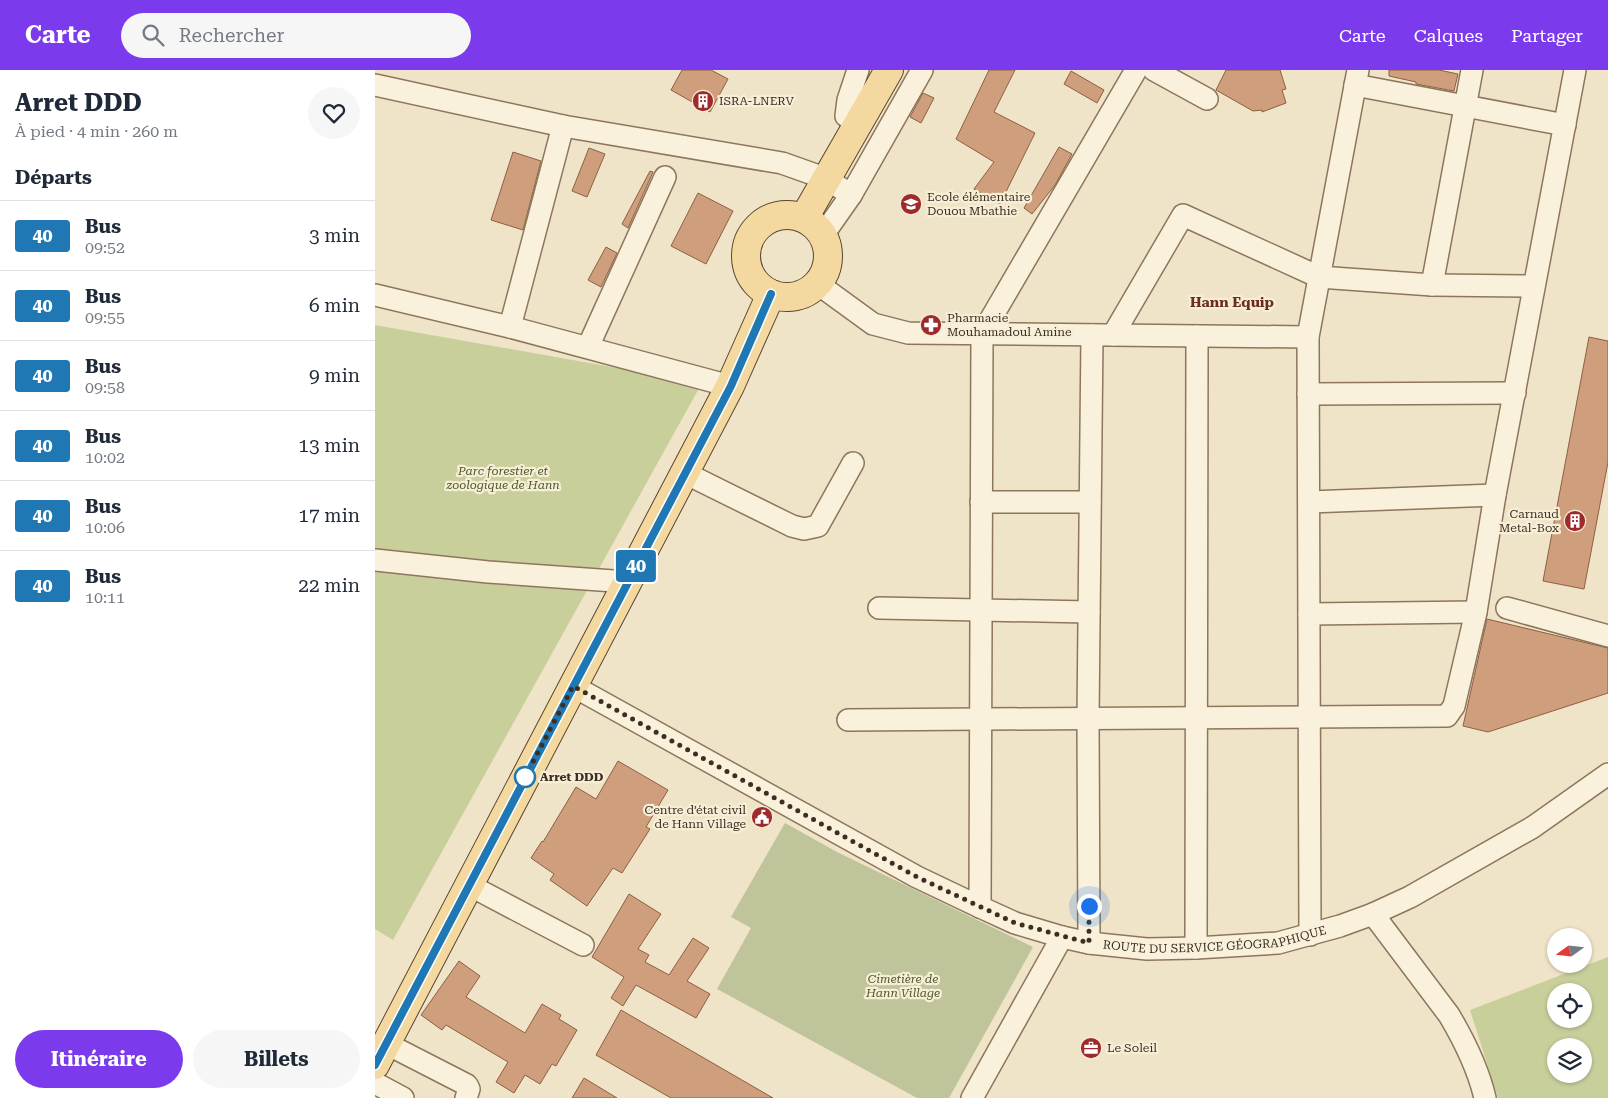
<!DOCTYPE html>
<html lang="fr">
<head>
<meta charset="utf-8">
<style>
	body { margin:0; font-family:"Roboto Serif",serif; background:#f6f6f7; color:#1f2937; height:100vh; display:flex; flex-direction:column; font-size:19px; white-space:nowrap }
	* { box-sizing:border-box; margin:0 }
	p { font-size:16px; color:#747a83 }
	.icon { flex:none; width:28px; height:28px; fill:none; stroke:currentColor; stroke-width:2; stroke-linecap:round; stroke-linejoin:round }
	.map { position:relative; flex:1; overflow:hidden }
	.drawer { display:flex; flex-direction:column; background:#fff; width:375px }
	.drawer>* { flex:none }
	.badge { padding:0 10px; border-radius:4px; font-size:18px; line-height:32px }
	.needle { width:32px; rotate:255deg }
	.tools { position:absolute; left:1172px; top:858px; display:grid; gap:10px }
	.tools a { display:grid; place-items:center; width:45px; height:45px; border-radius:50%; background:#fff; box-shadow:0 1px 4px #0004; font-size:25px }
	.you { position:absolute; width:25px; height:25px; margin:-12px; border:4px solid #fff; border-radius:50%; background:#1a73e8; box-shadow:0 0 0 8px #1a73e833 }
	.map>.badge { position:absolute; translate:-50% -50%; box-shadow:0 0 0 2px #fff }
	h2 { padding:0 15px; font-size:19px; line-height:45px }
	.round { display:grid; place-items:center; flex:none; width:52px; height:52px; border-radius:26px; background:#f6f6f7 }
	.overview { display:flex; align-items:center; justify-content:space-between; height:85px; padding:0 15px }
	h1 { font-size:24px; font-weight:700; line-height:38px }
	.action { display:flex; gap:10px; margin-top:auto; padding:10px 15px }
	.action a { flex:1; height:58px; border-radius:30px; background:#7c3aed; color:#fff; font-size:20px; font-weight:700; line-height:58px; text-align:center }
	.action a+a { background:#f6f6f7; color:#1f2937 }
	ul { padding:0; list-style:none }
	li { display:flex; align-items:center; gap:15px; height:70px; padding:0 15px; border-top:1px solid #e0e1e3 }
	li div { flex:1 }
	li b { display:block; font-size:19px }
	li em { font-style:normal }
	li .badge { min-width:55px; font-weight:700; text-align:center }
	header { display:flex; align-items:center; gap:30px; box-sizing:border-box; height:70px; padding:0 25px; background:#7c3aed; color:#fff }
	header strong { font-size:24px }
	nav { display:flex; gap:28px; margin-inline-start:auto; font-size:18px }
	.search { width:350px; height:45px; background:#f6f6f7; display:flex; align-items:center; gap:12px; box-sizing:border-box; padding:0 18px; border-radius:28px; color:#747a83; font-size:19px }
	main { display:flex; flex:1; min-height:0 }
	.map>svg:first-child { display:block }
	.green { fill:#c9cf9b; fill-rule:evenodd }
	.cemetery { fill:#bfc49a }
	.building { fill:#cf9f7d; stroke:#8d5f41 }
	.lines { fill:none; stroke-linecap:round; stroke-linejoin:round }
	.minor-casing { stroke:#8d765c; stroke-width:24 }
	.major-casing { stroke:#5b4430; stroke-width:30 }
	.minor { stroke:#faf1dc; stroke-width:21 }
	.major { stroke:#f3d9a0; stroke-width:28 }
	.line-casing { stroke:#fff; stroke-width:11 }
	.line { stroke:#1f78b4; stroke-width:8 }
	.walk { stroke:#3d2e20; stroke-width:5; stroke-dasharray:0 9 }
	.stop-dot { fill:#fff; stroke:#1f78b4; stroke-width:2.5 }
	.labels { text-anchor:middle; stroke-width:4.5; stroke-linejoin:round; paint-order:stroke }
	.poi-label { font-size:12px; fill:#3d2e20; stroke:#f7eed8; text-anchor:start }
	.park-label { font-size:12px; font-style:italic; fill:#4d5a26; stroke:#f7eed8 }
	.stop-label { font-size:12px; font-weight:bold; fill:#3d2e20; stroke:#f7eed8; text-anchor:start }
	.street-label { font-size:12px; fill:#3d2e20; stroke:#f7eed8 }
	.neighbourhood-label { font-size:14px; font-weight:bold; fill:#6b2e1e; stroke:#f7eed8 }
</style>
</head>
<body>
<header>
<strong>Carte</strong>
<div class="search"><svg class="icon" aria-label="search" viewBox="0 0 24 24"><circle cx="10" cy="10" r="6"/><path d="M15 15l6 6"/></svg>Rechercher</div>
<nav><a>Carte</a><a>Calques</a><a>Partager</a></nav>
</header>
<main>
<section class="drawer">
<div class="overview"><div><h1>Arret DDD</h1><p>À pied · 4 min · 260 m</p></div><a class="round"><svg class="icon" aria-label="heart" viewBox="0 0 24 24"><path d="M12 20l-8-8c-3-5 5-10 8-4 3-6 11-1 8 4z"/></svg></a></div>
<h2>Départs</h2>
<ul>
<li><span class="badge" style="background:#1f78b4;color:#fff">40</span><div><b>Bus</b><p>09:52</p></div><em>3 min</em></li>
<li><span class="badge" style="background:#1f78b4;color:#fff">40</span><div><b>Bus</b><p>09:55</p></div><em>6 min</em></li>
<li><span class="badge" style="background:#1f78b4;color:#fff">40</span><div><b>Bus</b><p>09:58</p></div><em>9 min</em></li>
<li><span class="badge" style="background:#1f78b4;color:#fff">40</span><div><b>Bus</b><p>10:02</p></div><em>13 min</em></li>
<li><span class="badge" style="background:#1f78b4;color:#fff">40</span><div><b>Bus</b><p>10:06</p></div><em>17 min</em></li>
<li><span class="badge" style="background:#1f78b4;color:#fff">40</span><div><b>Bus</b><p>10:11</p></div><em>22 min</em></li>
</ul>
<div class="action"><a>Itinéraire</a><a>Billets</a></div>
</section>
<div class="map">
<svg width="1233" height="1028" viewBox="0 0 1233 1028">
	<rect width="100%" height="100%" fill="#f0e4c8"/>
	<g class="green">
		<path d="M 0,255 L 327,313 L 18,870 L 0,859 Z"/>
		<path d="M 1233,887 L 1233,1028 L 1123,1028 L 1095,940 ZM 1181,921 L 1209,921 L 1209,949 L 1181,949 ZM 1181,976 L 1209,976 L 1209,1004 L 1181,1004 Z"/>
	</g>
	<path class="cemetery" d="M 410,753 L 462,782 L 658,877 L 574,1028 L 542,1028 L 342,919 L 376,858 L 356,847 Z"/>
	<g class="building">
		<path d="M 307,0 L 336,0 L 353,9 L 335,42 L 296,20 Z"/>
		<path d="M 614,0 L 640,0 L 619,42 L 660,63 L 625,134 L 599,119 L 619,92 L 581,69 Z"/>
		<path d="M 851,0 L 905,0 L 911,19 L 907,20 L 911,33 L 887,42 L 887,40 L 878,41 L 841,20 Z"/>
		<path d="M 1014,0 L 1064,0 L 1083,4 L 1079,21 L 1041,14 L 1041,12 L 1014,6 Z"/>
		<path d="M 696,1 L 729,20 L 722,33 L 689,14 Z"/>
		<path d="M 548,23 L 559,28 L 546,53 L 535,47 Z"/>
		<path d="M 684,77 L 697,84 L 680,115 L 657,144 L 649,138 Z"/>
		<path d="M 214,78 L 230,84 L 212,127 L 197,121 Z"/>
		<path d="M 138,82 L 166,91 L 148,160 L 116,150 Z"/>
		<path d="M 275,101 L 278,102 L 253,158 L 247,154 Z"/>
		<path d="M 323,123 L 358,141 L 331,194 L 296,176 Z"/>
		<path d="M 231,177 L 242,183 L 226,217 L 213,210 Z"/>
		<path d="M 1214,267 L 1233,271 L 1233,392 L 1209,519 L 1168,511 Z"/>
		<path d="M 1112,549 L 1233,578 L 1233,623 L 1113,662 L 1088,656 Z"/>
		<path d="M 243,691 L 293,720 L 271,757 L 275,759 L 247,803 L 238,798 L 212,836 L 175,810 L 179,804 L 156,788 L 167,771 L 168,772 L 201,717 L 221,729 Z"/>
		<path d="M 254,824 L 286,844 L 263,879 L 274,885 L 270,892 L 294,905 L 318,868 L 334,878 L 312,911 L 335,924 L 321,948 L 261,915 L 248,936 L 236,928 L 249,907 L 217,887 Z"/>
		<path d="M 84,891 L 105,906 L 91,927 L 150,963 L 167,934 L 186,945 L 184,949 L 202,960 L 181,996 L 177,994 L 165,1014 L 150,1005 L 139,1023 L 121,1012 L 133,992 L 71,955 L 67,960 L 46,945 Z"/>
		<path d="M 246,940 L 398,1028 L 296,1028 L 221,985 Z"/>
		<path d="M 209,1008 L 242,1028 L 197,1028 Z"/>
	</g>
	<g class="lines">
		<g class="minor-casing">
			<g id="minor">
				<path d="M 779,0 L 832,29"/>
				<path d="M 0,15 L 188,56 L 407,93 L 452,109 L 476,125"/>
				<path d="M 980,15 L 1190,55"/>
				<path d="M 483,56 L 471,46 L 473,30 L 483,0"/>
				<path d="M 448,165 L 476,125 L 547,0"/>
				<path d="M 443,214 L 498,254 L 533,263 L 933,267"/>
				<path d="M 1057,215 L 1159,216"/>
				<path d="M 0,225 L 135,257 L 355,316"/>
				<path d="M 135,257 L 188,56"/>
				<path d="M 738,265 L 808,145 L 944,207 L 1057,215 L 1097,0"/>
				<path d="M 213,277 L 290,107"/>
				<path d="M 933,324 L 1140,323"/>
				<path d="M 310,403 L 417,456 L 429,459 L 443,456 L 478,393"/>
				<path d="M 606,432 L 715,432"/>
				<path d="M 934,432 L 1120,425"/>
				<path d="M 0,490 L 113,502 L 253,512"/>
				<path d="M 504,538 L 714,542"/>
				<path d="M 1132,538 L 1233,566"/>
				<path d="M 934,544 L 1101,542"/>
				<path id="s1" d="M 198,616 L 542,807 L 605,837 L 640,853 L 687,867 L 714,873 L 772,879 L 821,878 L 903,873 L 965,856 L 998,844 L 1035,827 L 1158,757 L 1233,704"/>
				<path d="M 473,650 L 1072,646 L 1079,636 L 1101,542 L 1120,425 L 1200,0"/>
				<path d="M 94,815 L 208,875"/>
				<path d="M 605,837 L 607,264 L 761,0"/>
				<path d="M 998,844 L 1074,945 C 1090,972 1103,998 1110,1028"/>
				<path d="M 935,865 L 933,267 L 983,0"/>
				<path d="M 714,873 L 713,649 L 717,265"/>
				<path d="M 821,878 L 822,266"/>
				<path d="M 12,974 L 92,1015 L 94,1019 L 91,1028"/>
				<path d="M 0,1013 L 28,1028"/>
				<path d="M 597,1028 L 687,867"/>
			</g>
		</g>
		<g class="major-casing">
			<g id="major">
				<circle cx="412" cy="186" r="41"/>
				<path d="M 429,148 L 514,0"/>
				<path d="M 0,995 L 355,316 L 396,224"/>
			</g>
		</g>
		<use href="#minor" class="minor"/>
		<use href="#major" class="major"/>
	</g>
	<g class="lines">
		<g class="line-casing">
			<path id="line" d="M 0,995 L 356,316 L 396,224"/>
		</g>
		<use href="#line" class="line"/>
		<path class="walk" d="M 150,707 L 198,616 L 542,807 L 640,853 L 714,873 L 714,836"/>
	</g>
	<defs>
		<g id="building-disc" transform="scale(1.125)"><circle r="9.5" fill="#9e2a2b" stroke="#f7eed8"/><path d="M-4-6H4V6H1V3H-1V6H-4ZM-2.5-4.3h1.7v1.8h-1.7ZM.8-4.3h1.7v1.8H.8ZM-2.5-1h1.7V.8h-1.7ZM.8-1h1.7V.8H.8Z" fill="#fff"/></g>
		<g id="school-disc" transform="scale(1.125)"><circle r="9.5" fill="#9e2a2b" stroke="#f7eed8"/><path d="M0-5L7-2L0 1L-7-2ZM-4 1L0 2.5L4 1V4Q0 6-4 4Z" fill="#fff"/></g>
		<g id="pharmacy-disc" transform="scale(1.125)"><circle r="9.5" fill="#9e2a2b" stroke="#f7eed8"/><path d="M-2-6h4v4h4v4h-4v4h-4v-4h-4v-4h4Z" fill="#fff"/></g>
		<g id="civic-disc" transform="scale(1.125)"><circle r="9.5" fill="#9e2a2b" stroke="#f7eed8"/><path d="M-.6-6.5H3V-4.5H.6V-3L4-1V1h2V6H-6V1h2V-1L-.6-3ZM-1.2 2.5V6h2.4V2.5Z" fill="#fff"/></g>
		<g id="office-disc" transform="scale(1.125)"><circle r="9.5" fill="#9e2a2b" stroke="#f7eed8"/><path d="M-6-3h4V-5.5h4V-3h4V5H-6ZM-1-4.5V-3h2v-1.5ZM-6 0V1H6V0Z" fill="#fff"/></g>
	</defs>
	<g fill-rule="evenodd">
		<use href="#building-disc" x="328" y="31"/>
		<use href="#school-disc" x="536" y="134"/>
		<use href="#pharmacy-disc" x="556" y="255"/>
		<use href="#building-disc" x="1200" y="451"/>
		<use href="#civic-disc" x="387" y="747"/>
		<use href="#office-disc" x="716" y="978"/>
	</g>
	<circle class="stop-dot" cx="150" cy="707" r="10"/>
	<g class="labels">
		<g class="poi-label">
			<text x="344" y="35">ISRA-LNERV</text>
			<text x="552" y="131">Ecole élémentaire<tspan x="552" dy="14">Douou Mbathie</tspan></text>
			<text x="572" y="252">Pharmacie<tspan x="572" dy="14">Mouhamadoul Amine</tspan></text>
			<text x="1184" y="448" text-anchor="end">Carnaud<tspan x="1184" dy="14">Metal-Box</tspan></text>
			<text x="371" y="744" text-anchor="end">Centre d’état civil<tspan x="371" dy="14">de Hann Village</tspan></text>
			<text x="732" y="982">Le Soleil</text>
		</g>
		<g class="park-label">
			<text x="128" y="405">Parc forestier et<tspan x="128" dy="14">zoologique de Hann</tspan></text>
			<text x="528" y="913">Cimetière de<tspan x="528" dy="14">Hann Village</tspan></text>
		</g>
		<g class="stop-label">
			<text x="165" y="711">Arret DDD</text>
		</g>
		<g class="street-label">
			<text dy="4" stroke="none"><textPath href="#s1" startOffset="705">ROUTE DU SERVICE GÉOGRAPHIQUE</textPath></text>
		</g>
		<g class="neighbourhood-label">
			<text x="857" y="237">Hann Equip</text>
		</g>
	</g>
</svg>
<div class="tools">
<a><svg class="needle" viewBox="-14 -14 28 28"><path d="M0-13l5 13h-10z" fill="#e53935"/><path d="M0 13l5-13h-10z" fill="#747a83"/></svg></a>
<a><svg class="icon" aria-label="locate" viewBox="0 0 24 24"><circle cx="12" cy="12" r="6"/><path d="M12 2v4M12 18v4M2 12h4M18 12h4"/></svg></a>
<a><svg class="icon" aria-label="layers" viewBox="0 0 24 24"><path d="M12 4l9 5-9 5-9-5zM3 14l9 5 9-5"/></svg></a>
</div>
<div class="you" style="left:714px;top:836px"></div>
<b class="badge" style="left:261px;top:496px;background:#1f78b4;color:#fff">40</b>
</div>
</main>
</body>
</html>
